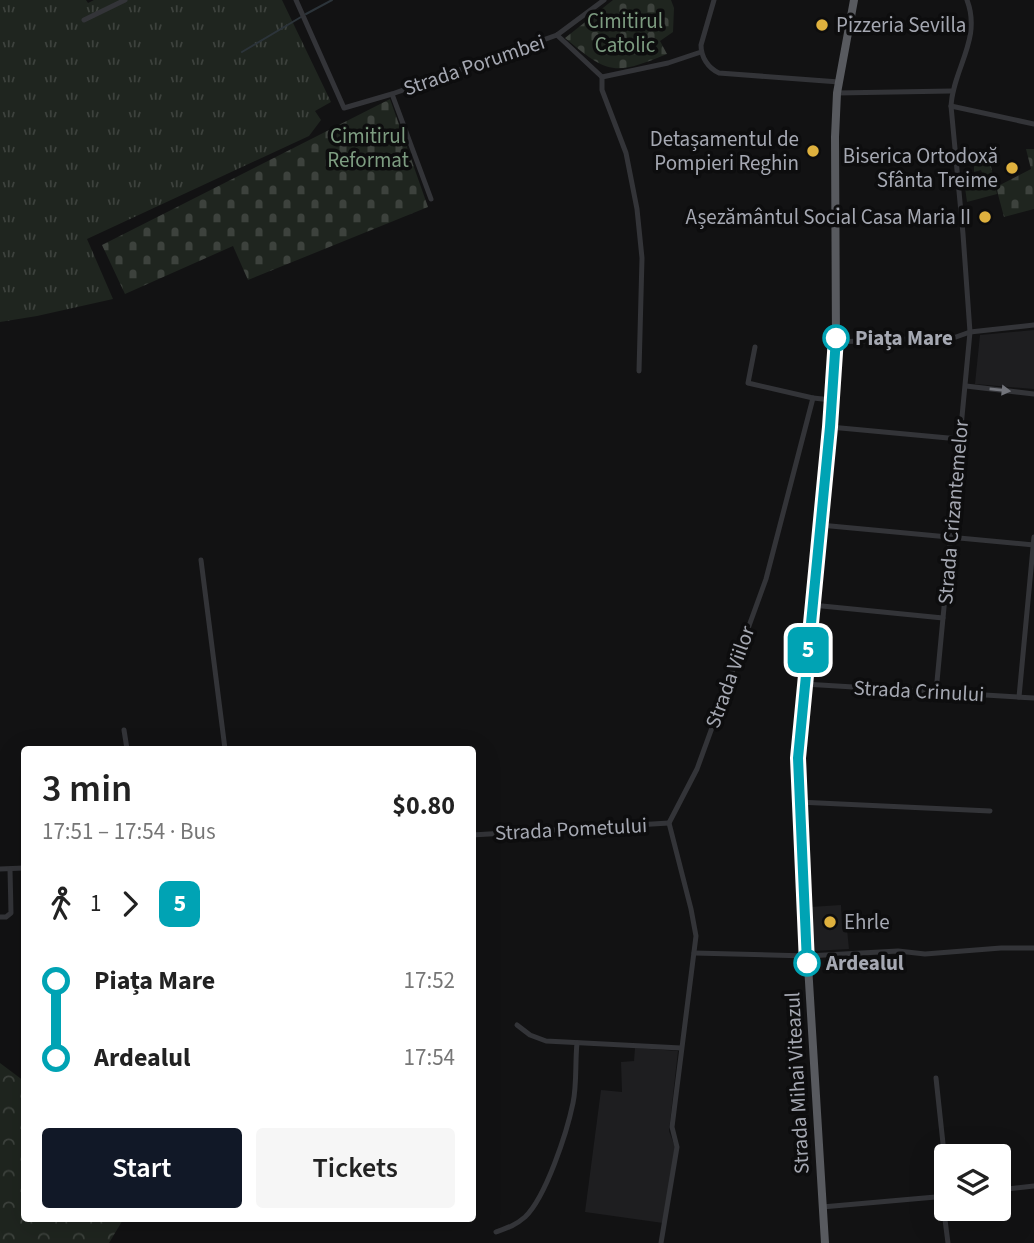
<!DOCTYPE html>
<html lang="en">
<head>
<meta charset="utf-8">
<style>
	body { margin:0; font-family:"Source Sans 3",sans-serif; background:#f6f6f6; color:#222; height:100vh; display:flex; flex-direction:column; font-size:26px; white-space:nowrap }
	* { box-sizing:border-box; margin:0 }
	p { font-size:23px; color:#767676 }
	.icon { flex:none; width:38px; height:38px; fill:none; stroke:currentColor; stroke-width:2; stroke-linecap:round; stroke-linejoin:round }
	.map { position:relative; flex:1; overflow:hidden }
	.panel { position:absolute; left:21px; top:746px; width:455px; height:476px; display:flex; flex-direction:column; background:#fff; border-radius:7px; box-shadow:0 7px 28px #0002 }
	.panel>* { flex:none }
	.badge { padding:0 14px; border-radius:10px; font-size:24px; line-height:46px }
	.fabs { position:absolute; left:934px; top:1144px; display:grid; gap:14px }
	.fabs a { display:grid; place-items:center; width:77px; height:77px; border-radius:7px; background:#fff; box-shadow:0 7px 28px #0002; font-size:35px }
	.map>.badge { position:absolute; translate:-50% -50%; box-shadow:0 0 0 4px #fff }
	.legs { display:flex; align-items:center; gap:10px; height:77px; padding:0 21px; font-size:23px }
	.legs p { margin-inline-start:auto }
	.headline { display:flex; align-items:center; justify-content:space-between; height:119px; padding:0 21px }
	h1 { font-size:38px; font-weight:600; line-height:52px }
	.primary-button { display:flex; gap:14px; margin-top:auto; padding:14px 21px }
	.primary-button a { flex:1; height:80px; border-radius:7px; background:#111827; color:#fff; font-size:28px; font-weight:600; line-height:80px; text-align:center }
	.primary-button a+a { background:#f6f6f6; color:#222 }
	ul { padding:0 21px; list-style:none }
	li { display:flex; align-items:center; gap:24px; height:77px; font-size:26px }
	li i { display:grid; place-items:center; width:10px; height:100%; margin:0 9px; background:currentColor }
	li i::after { content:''; width:18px; height:18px; margin:-9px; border:5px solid; border-radius:50%; background:#fff }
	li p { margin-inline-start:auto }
	li:first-child i { background:linear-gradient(#0000 50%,currentColor 0) }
	li:last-child i { background:linear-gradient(currentColor 50%,#0000 0) }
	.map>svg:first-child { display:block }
	.built { fill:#1e1e20 }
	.grass { fill:url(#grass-tufts) }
	.forest { fill:url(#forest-crowns) }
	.cemetery { fill:url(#cemetery-stones) }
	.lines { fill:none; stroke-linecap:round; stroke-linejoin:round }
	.stream { stroke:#2c343a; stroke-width:2 }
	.minor { stroke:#333438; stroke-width:5 }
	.trunk { stroke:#585a5f; stroke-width:8 }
	.oneway { fill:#72747b }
	.line-1-casing { stroke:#fff; stroke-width:16 }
	.line-1 { stroke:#00a3b4; stroke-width:10 }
	.poi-dot { fill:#dfb13e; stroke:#0d0d0e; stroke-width:2.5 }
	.stop-1-dot { fill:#fff; stroke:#00a3b4; stroke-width:3.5 }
	.labels { text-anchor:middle; stroke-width:7; stroke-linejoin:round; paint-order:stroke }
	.park-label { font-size:21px; fill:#7d9c81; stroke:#0d0d0e }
	.poi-label { font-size:21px; fill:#a5a8b2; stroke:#0d0d0e; text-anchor:end }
	.street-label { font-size:21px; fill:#a5a8b2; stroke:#0d0d0e }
	.stop-label { font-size:21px; font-weight:bold; fill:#a5a8b2; stroke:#0d0d0e; text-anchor:start }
</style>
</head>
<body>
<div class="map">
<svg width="1034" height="1243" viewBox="0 0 1034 1243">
	<defs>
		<pattern id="grass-tufts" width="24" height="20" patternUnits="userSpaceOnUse" patternTransform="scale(1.75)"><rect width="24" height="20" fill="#1f251f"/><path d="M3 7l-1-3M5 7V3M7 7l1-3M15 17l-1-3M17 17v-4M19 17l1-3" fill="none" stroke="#3d423d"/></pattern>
		<pattern id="forest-crowns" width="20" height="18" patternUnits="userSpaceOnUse" patternTransform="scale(1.75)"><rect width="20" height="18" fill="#1f251f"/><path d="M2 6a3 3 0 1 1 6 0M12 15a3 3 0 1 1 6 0" fill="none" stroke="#3d423d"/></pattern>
		<pattern id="cemetery-stones" width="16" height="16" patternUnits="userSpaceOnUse" patternTransform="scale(1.75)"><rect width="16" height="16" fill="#1f251f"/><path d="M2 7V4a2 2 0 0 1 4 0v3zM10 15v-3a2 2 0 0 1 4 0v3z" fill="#3d423d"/></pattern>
	</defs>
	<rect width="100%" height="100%" fill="#121213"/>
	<g class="built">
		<path d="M 1034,330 L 1034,389 L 975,384 L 980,335 Z"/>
		<path d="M 841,905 L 842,929 L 847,929 L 849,949 L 813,951 L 811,907 Z"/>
		<path d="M 635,1048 L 678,1051 L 669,1131 L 675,1147 L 663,1223 L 585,1212 L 601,1090 L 622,1092 L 621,1062 L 634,1061 Z"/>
	</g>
	<g class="grass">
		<path d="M 0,0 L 86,0 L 88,3 L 94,0 L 282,0 L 331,102 L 315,111 L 321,120 L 309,136 L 87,239 L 113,299 L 37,316 L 0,322 Z"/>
		<path d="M 990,162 L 997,194 L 967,202 L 964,180 L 983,175 L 981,170 L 974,172 L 974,163 Z"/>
	</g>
	<path class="forest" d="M 0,1063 L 24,1081 L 24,1218 L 124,1218 L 109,1243 L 0,1243 Z"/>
	<g class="cemetery">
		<path d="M 613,0 L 671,0 L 674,8 L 673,32 L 660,41 L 667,54 C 614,76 608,74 565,38 Z"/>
		<path d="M 390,99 L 428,207 L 248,280 L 233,246 L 125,294 L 102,245 Z"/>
		<path d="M 1026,149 L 1034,149 L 1034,209 L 1004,217 L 996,187 L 1031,169 Z"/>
	</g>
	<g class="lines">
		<g class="stream">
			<path d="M 306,14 L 332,0"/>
			<path d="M 242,52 L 301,17"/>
		</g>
		<g class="minor">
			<path d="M 296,0 L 344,108 L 392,94 L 557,35 L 604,0"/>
			<path d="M 714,0 L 701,45 C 701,57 708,68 719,73 L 839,82"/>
			<path d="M 84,20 L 125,0"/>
			<path d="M 557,35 L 602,77"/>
			<path d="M 602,77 L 602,90 L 626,153 L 637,209 L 642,258 L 639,371"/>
			<path d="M 602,77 L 668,63 L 701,52"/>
			<path d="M 837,93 L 951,91"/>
			<path d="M 392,94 L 431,199"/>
			<path d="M 951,106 L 1034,124"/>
			<path d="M 836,342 L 956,337 L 970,332 L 1034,325"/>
			<path d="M 755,347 L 748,383 L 813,398"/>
			<path d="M 966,386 L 1034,394"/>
			<path d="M 830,427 L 959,439"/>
			<path d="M 820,525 L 1034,545"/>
			<path d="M 201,560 L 225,749"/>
			<path d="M 812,605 L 943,618"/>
			<path d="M 804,684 L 1034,698"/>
			<path d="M 936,692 L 970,332 L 963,234 L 951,106 C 953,69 982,39 967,0"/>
			<path d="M 1019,697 L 1034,537"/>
			<path d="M 124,730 L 127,749"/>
			<path d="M 798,802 L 990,811"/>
			<path d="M 472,835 L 669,823"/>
			<path d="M 0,869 L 24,868"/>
			<path d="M 0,917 L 6,917 L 11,913 L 10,869"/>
			<path d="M 694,953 L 807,956 L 898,951 L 925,954 L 1001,948 L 1034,948"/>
			<path d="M 517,1025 L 530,1035 L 546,1041 L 681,1048"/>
			<path d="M 936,1078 L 947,1181"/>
			<path d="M 999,1190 L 1034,1186"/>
			<path d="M 942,1196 L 948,1243"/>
			<path d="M 822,1207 L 947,1196"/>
			<path d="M 496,1232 C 507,1228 516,1225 525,1217 C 546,1197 567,1132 573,1103 C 577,1084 575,1062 577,1043"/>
			<path d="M 661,1243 L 677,1147 L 672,1127 L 696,936 L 691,909 L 669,823 L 697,769 L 766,579 L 813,398 L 832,400"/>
		</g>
		<path class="trunk" d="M 825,1243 L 798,802 L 798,758 L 836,342 L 835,137 L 837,93 L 854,0"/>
	</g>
	<defs><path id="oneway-solid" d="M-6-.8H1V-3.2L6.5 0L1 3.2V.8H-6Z" transform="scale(1.75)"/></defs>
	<use class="oneway" href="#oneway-solid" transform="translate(1000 390) rotate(6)"/>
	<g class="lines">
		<g class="line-1-casing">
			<path id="line-1" d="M 807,963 L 798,758 L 830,427 L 836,338"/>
		</g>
		<use href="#line-1" class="line-1"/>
	</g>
	<g class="poi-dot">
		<circle cx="822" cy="25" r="7"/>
		<circle cx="813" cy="151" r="7"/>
		<circle cx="1012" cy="168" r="7"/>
		<circle cx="985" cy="217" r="7"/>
		<circle cx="830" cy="922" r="7"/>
	</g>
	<g class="stop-1-dot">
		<circle cx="836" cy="338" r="12"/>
		<circle cx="807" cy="963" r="12"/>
	</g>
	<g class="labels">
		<g class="park-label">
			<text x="625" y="28">Cimitirul<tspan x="625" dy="24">Catolic</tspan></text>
			<text x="368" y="143">Cimitirul<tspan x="368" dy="24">Reformat</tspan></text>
		</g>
		<g class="poi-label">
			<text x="836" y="32" text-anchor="start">Pizzeria Sevilla</text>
			<text x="799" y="146">Detașamentul de<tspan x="799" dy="24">Pompieri Reghin</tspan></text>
			<text x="998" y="163">Biserica Ortodoxă<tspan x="998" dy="24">Sfânta Treime</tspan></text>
			<text x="971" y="224">Așezământul Social Casa Maria II</text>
			<text x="844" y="929" text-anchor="start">Ehrle</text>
		</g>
		<g class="street-label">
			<text transform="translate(474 65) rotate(-19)" y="7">Strada Porumbei</text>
			<text transform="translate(953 512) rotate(-85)" y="7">Strada Crizantemelor</text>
			<text transform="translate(730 677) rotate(-70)" y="7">Strada Viilor</text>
			<text transform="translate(919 691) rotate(3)" y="7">Strada Crinului</text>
			<text transform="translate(571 829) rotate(-3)" y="7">Strada Pometului</text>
			<text transform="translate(797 1083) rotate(-93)" y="7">Strada Mihai Viteazul</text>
		</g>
		<g class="stop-label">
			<text x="855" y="345">Piața Mare</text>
			<text x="826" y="970">Ardealul</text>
		</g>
	</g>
</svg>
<div class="fabs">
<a><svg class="icon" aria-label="layers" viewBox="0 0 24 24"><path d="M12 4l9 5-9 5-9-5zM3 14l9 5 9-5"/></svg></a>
</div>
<b class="badge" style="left:808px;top:650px;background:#00a3b4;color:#fff">5</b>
<section class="panel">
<div class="headline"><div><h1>3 min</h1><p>17:51 – 17:54 · Bus</p></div><b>$0.80</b></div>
<div class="legs"><svg class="icon" aria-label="walk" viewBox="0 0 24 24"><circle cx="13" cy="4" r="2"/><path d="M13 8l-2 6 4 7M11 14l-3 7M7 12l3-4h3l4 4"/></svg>1<svg class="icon" aria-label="forward" viewBox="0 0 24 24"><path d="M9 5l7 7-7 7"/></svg><b class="badge" style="background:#00a3b4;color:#fff">5</b></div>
<ul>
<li><i style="color:#00a3b4"></i><b>Piața Mare</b><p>17:52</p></li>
<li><i style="color:#00a3b4"></i><b>Ardealul</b><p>17:54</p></li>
</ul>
<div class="primary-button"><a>Start</a><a>Tickets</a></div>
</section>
</div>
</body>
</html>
